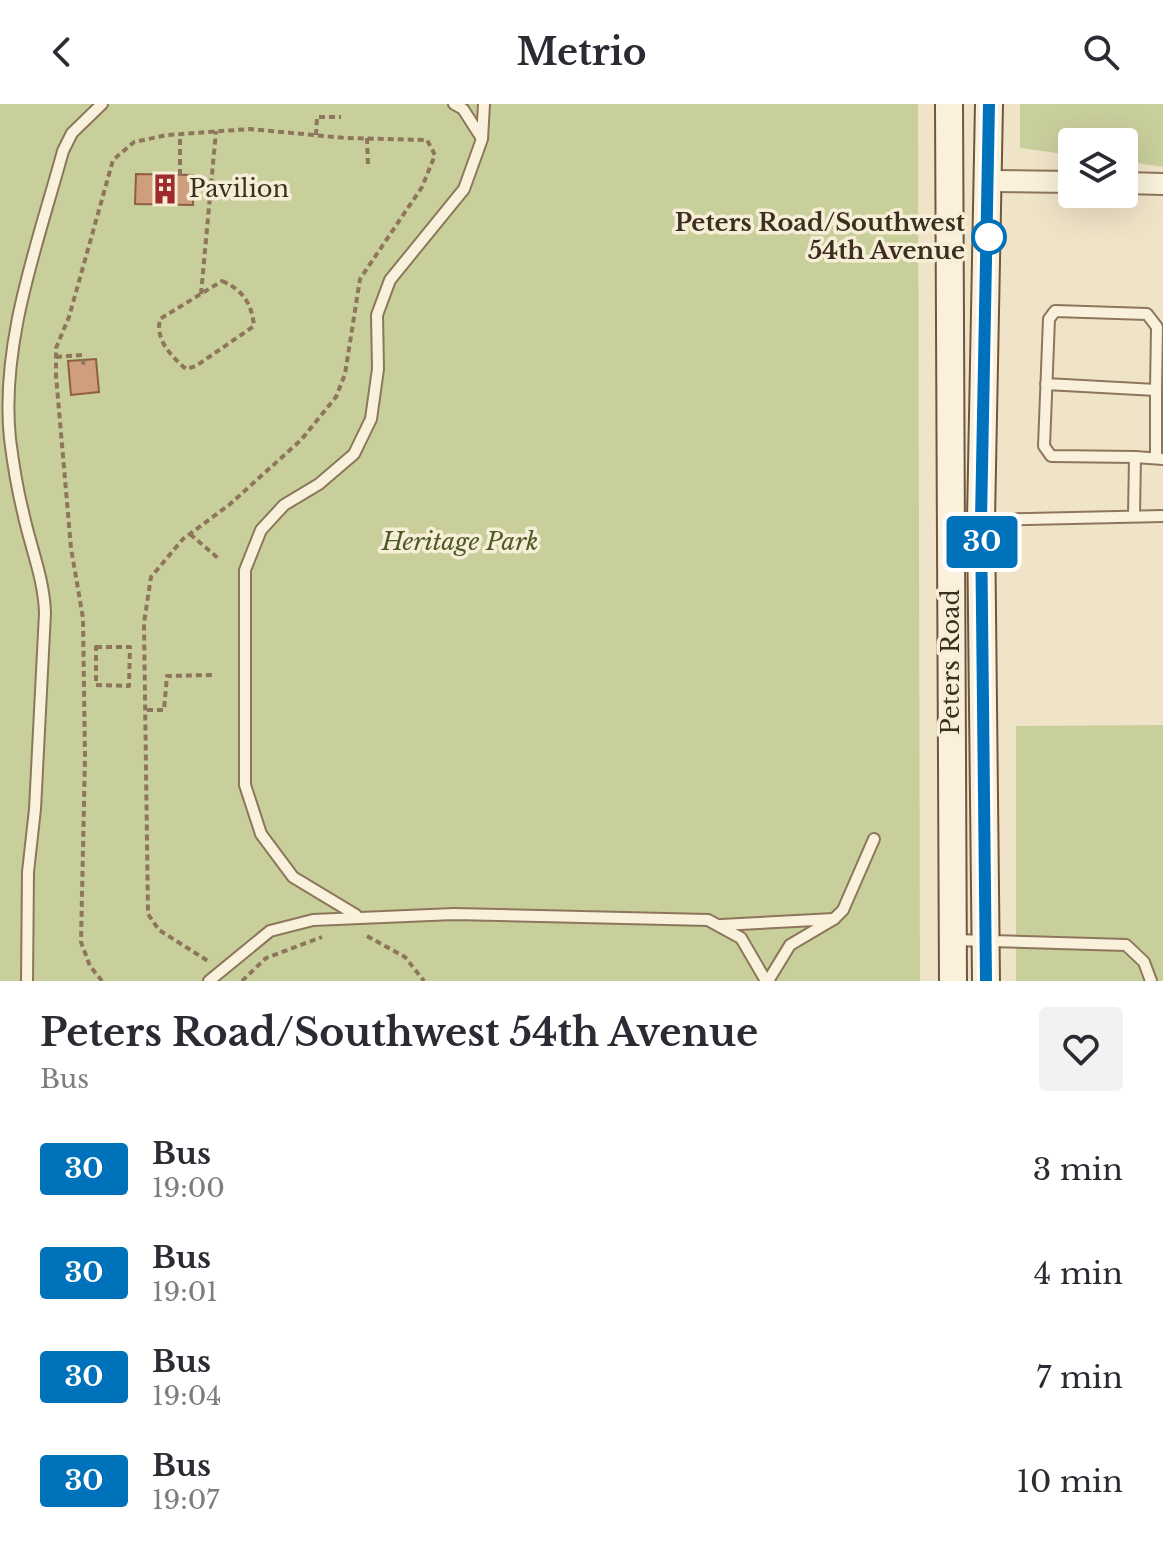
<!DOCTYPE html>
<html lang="en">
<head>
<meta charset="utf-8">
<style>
	body { margin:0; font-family:"Libre Baskerville",serif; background:#f2f2f3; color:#2b2b33; height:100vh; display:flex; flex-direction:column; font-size:30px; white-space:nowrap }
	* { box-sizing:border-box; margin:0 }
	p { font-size:26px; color:#7c7c81 }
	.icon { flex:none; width:44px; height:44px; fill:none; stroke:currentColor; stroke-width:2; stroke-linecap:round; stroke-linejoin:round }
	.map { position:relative; height:877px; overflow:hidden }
	.side { display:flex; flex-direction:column; background:#fff; flex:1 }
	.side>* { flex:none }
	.badge { padding:0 16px; border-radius:6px; font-size:28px; line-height:52px }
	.buttons { position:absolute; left:1058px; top:24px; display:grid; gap:16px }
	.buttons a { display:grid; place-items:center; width:80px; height:80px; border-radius:8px; background:#fff; box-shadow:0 8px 32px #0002; font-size:40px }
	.map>.badge { position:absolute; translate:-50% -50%; box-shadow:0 0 0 4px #fff }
	.round { display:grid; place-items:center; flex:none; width:84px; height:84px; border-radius:8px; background:#f2f2f3 }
	.headline { display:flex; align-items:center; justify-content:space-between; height:136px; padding:0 40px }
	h1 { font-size:38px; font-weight:700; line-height:60px }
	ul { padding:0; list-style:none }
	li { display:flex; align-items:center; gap:24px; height:104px; padding:0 40px }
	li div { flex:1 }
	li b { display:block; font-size:30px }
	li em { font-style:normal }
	li .badge { min-width:88px; font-weight:700; text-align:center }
	header { display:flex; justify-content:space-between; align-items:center; height:104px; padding:0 40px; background:#fff; font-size:36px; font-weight:700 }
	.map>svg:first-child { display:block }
	.green { fill:#c9cf9b }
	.building { fill:#cf9f7d; stroke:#8d5f41; stroke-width:2 }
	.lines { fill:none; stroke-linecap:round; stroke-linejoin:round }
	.lane-casing { stroke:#8d765c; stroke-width:14 }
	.street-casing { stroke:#8d765c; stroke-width:24 }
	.secondary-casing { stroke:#6f573f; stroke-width:30 }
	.path { stroke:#8d765c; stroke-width:4; stroke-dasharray:6 4; stroke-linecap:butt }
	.lane { stroke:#faf1dc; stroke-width:10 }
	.street { stroke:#faf1dc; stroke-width:20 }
	.secondary { stroke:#faf1dc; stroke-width:26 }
	.line-casing { stroke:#fff; stroke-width:18 }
	.line { stroke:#0072bc; stroke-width:12 }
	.stop-dot { fill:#fff; stroke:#0072bc; stroke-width:4 }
	.labels { text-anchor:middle; stroke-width:7; stroke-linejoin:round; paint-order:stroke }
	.poi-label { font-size:24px; fill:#3d2e20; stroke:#f7eed8; text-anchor:start }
	.stop-label { font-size:24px; font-weight:bold; fill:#3d2e20; stroke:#f7eed8; text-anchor:end }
	.park-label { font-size:24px; font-style:italic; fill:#4d5a26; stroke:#f7eed8 }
	.street-label { font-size:24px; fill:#3d2e20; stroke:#f7eed8 }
</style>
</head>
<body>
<header><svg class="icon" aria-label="back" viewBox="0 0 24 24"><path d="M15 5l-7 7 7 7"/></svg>Metrio<svg class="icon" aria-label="search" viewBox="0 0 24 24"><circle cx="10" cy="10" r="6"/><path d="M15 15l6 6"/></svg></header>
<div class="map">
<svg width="1163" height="877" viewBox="0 0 1163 877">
	<rect width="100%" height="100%" fill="#f0e4c8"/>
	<g class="green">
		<path d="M 0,0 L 918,0 L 920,877 L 0,877 Z"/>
		<path d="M 1020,0 L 1163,0 L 1163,63 L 1124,57 L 1124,38 L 1072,38 L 1072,51 L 1020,44 Z"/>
		<path d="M 1163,621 L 1163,877 L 1016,877 L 1016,622 Z"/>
	</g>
	<g class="building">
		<path d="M 136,70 L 194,71 L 193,101 L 135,100 Z"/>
		<path d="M 96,255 L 99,288 L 71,291 L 68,257 Z"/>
	</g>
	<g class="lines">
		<g class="lane-casing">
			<g id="lane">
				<path d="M 454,0 L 463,5 L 481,33"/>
				<path d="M 1046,280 L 1156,286 L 1157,223 L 1147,210 L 1055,207 L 1049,215 L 1044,342 L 1051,352 L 1135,353 L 1134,412"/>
				<path d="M 1135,353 L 1163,355"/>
				<path d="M 1156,354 L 1156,286"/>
				<path d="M 983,416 L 1163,412"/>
				<path d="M 356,811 L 293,773 L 261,730 L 245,681 L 245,466 L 261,426 L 284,401 L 319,380 L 354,350 L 371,315 L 378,265 L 377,211 L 390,176 L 464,85 L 482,35 L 484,0"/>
				<path d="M 834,815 L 843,806 L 874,735"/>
				<path d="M 721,821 L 834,815 L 790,841 L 768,877"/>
				<path d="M 954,836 L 1126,841 L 1144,858 L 1151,877"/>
				<path d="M 27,877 L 28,768 L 35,705 L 45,509 C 44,474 30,442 23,408 C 17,384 13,359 10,335 C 0,239 38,139 63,47 L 72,29 L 102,0"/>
				<path d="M 209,877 L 270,827 L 313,816 L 454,810 L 708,816 L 741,834 L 766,877"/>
			</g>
		</g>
		<g class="street-casing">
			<g id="street">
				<path d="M 990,77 L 1072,78"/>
				<path d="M 1124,79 L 1163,80"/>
			</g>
		</g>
		<g class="secondary-casing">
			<g id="secondary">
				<path d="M 949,0 L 953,877"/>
				<path d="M 986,877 L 981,416 L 989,0"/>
			</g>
		</g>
		<g class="path">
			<path d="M 316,31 L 317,13 L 341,13"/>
			<path d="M 367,34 L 368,61"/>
			<path d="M 180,71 L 180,30"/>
			<path d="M 222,177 C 243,186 252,200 254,222 L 196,262 L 186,265 C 171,252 155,236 160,215 Z"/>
			<path d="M 201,190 L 216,27"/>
			<path d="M 56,253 L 82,251 L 84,263"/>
			<path d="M 190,430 L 218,454"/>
			<path d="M 96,543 L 130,543 L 129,582 L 96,581 Z"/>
			<path d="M 147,606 L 164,606 L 167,572 L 213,571"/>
			<path d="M 367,832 L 405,853 L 424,877"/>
			<path d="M 102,877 L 90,862 L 81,838 L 85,652 L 83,514 L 71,444 L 56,272 L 56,244 L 69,213 L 113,56 L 134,38 L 167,31 L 250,25 L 345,34 L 427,36 L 435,51 L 422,83 L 360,175 L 345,270 L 336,293 L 301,336 L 229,401 L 183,435 L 151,473 L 144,519 L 148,810 L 159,826 L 208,857"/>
			<path d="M 242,877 L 266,854 L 322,833"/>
		</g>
		<use href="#lane" class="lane"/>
		<use href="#street" class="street"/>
		<use href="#secondary" class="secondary"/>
	</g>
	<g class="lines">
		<g class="line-casing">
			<path id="line" d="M 986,877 L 981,416 L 989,0"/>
		</g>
		<use href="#line" class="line"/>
	</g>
	<defs>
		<g id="building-bare" transform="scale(2.4)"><path d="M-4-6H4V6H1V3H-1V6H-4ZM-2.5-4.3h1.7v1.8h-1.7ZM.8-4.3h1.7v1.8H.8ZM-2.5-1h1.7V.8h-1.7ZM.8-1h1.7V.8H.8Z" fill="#9e2a2b" stroke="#f7eed8" stroke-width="2.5" paint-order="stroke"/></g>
	</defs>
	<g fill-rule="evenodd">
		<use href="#building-bare" x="165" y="85"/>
	</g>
	<circle class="stop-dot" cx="989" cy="133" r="16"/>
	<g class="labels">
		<g class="poi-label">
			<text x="189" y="93">Pavilion</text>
		</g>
		<g class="stop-label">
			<text x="965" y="127">Peters Road/Southwest<tspan x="965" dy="28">54th Avenue</tspan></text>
		</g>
		<g class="park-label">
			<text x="460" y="446">Heritage Park</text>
		</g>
		<g class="street-label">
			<text transform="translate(951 558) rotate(-90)" y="8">Peters Road</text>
		</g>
	</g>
</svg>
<div class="buttons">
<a><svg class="icon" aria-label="layers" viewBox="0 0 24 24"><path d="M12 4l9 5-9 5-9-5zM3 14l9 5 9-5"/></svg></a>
</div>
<b class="badge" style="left:982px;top:438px;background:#0072bc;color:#fff">30</b>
</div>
<section class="side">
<div class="headline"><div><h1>Peters Road/Southwest 54th Avenue</h1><p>Bus</p></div><a class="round"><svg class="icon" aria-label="heart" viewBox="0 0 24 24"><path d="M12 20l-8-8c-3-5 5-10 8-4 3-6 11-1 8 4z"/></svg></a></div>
<ul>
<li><span class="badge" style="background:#0072bc;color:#fff">30</span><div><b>Bus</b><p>19:00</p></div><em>3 min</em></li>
<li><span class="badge" style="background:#0072bc;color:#fff">30</span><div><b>Bus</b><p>19:01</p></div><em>4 min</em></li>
<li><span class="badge" style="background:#0072bc;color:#fff">30</span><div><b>Bus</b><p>19:04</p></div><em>7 min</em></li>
<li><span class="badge" style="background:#0072bc;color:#fff">30</span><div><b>Bus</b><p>19:07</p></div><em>10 min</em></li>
</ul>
</section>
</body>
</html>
